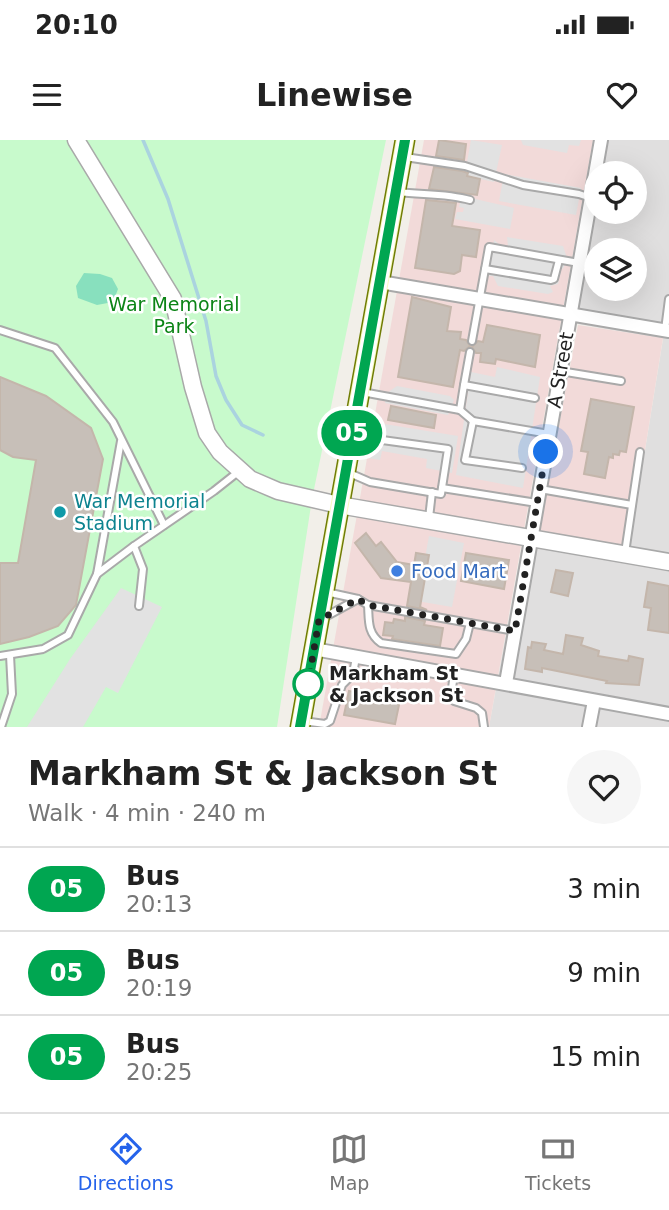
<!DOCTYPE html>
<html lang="en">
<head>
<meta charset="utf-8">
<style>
	body { margin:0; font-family:"DejaVu Sans",sans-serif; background:#f6f6f6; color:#222; height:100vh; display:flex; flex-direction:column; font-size:26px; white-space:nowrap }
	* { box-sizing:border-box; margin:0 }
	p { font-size:23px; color:#767676 }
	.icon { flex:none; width:38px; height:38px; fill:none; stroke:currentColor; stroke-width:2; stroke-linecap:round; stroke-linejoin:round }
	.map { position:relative; height:587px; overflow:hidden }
	.drawer { display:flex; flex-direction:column; background:#fff; flex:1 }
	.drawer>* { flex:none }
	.badge { padding:0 14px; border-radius:23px; font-size:24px; line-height:46px }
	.tools { position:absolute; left:584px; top:21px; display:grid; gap:14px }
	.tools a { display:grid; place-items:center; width:63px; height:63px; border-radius:50%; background:#fff; box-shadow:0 7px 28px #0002; font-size:35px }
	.you { position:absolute; width:35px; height:35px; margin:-18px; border:5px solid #fff; border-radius:50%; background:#1a73e8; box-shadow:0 0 0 10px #1a73e833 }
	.map>.badge { position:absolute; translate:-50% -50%; box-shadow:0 0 0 4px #fff }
	.round { display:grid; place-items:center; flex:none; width:74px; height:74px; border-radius:37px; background:#f6f6f6 }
	.head { display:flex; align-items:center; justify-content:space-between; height:119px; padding:0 28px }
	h1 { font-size:33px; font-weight:800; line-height:52px }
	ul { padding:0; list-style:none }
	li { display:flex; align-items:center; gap:21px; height:84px; padding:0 28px; border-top:2px solid #e0e0e0 }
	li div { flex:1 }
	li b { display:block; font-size:26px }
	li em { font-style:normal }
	li .badge { min-width:77px; font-weight:700; text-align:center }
	.status { display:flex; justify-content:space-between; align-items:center; height:49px; padding:0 35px; background:#fff; direction:ltr }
	.status svg { height:19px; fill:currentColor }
	header { display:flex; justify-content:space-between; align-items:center; height:91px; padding:0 28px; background:#fff; font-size:32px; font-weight:800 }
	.menu { display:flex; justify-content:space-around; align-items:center; height:98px; border-top:2px solid #e0e0e0; background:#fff; font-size:19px; color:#767676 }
	.menu a { display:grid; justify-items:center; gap:4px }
	.menu .selected { color:#2563eb }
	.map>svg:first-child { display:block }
	.residential { fill:#e0dfdf; fill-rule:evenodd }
	.commercial { fill:#f2dad9 }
	.park { fill:#c8facc }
	.pitch { fill:#88e0be }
	.parking { fill:#e2e2e2 }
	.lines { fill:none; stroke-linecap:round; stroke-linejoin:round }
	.stream { stroke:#aad3df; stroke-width:3.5 }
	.building { fill:#c7bfb8; stroke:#c4b6ab; stroke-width:2 }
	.service-casing { stroke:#a9a9a9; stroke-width:10 }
	.minor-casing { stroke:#a9a9a9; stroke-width:16 }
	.tertiary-casing { stroke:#a9a9a9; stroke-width:19 }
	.secondary-casing { stroke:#707d05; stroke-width:21 }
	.service { stroke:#fff; stroke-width:6 }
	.minor { stroke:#fff; stroke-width:12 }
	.tertiary { stroke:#fff; stroke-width:16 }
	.secondary { stroke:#f7fabf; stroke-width:18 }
	.line-casing { stroke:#fff; stroke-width:16 }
	.line { stroke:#00a651; stroke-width:10 }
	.walk { stroke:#222; stroke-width:7; stroke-dasharray:0 12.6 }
	.culture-dot { fill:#0f9aa8; stroke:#fff; stroke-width:2.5 }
	.shop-dot { fill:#3f7fe0; stroke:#fff; stroke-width:2.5 }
	.stop-dot { fill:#fff; stroke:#00a651; stroke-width:3.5 }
	.labels { text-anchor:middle; stroke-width:5; stroke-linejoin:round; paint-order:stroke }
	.park-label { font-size:19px; fill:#0c8416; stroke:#fff }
	.street-label { font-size:19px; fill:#222; stroke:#fff }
	.culture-label { font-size:19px; fill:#0d838f; stroke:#fff; text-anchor:start }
	.shop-label { font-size:19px; fill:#366cbe; stroke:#fff; text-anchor:start }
	.stop-label { font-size:19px; font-weight:bold; fill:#222; stroke:#fff; text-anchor:start }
</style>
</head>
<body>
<div class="status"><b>20:10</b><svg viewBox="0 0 49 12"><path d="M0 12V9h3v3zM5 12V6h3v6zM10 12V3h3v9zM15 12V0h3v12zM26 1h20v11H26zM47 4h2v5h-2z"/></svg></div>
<header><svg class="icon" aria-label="menu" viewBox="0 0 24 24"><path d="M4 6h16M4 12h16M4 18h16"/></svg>Linewise<svg class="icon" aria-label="heart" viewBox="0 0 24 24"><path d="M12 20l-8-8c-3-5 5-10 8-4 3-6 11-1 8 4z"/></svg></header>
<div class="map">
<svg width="669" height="587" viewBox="0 0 669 587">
	<rect width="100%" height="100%" fill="#f2efe9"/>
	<path class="residential" d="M 593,0 L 669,0 L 669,587 L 489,587 L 525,388 L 629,409 L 663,199 L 561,181 ZM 597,33 L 635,33 L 635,72 L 597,72 ZM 597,110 L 635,110 L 635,149 L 597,149 Z"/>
	<g class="commercial">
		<path d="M 424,0 L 593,0 L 489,587 L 319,587 Z"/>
		<path d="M 578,185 L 663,198 L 629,409 L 539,390 Z"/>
	</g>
	<path class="park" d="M 0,0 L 386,0 L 312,359 L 277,587 L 0,587 Z"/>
	<path class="pitch" d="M 84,133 L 100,134 L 112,138 L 118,149 L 113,162 L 97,165 L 78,158 L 76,146 Z"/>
	<g class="parking">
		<path d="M 471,0 L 502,5 L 494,42 L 467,36 L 468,33 L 465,33 Z"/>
		<path d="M 521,0 L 581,0 L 579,6 L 569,5 L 567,13 L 523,5 Z"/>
		<path d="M 504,34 L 581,48 L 576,75 L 499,61 Z"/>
		<path d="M 462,56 L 514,68 L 510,89 L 455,79 L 457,72 L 463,72 L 464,68 L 459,67 Z"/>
		<path d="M 507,97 L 563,106 L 566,115 L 564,127 L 561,130 L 558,144 L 550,146 L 553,152 L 548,154 L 498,146 L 493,136 L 489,136 L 494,100 L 500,105 L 508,106 Z"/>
		<path d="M 497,227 L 540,237 L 523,348 L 456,335 L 471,232 L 495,237 Z"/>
		<path d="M 397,246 L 450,256 L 454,260 L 448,275 L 385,263 L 387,253 Z"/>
		<path d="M 372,282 L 458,296 L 452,333 L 426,328 L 427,319 L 382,311 L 380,320 L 368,318 L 370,307 L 364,306 L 366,291 L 370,291 Z"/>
		<path d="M 429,396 L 464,403 L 452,467 L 417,461 Z"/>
		<path d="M 121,448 L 162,467 L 118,553 L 106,547 L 83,587 L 27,587 L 70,519 Z"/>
	</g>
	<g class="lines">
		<path class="stream" d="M 143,0 L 168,59 L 206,181 L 216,236 L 226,260 L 242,285 L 263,295"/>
	</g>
	<g class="building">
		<path d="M 439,0 L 466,4 L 464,20 L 436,16 Z"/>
		<path d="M 434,27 L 462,31 L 468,33 L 467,36 L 480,39 L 477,55 L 429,49 Z"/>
		<path d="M 426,60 L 456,63 L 452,86 L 480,90 L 476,117 L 462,115 L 460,131 L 454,134 L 415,128 Z"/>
		<path d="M 412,157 L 451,167 L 447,191 L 461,192 L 460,199 L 466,200 L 470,206 L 464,211 L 460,210 L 453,247 L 398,237 Z"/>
		<path d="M 487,185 L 540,195 L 535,227 L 496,219 L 495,224 L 480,222 L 481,213 L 476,213 L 472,207 L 478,201 L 483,202 Z"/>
		<path d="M 0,237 L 46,256 L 91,288 L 103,319 L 76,465 L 58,486 L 29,497 L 0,504 L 0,423 L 18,423 L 36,320 L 13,317 L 0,310 Z"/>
		<path d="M 591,259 L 634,267 L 626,312 L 620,311 L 619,315 L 613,314 L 613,318 L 609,317 L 605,338 L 584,334 L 588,312 L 581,311 Z"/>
		<path d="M 391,266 L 436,275 L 434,288 L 388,280 Z"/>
		<path d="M 366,393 L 376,406 L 381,402 L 397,422 L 414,425 L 416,413 L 429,415 L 420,467 L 427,470 L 407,466 L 411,442 L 381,438 L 355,403 Z"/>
		<path d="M 466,413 L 509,420 L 504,449 L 461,441 Z"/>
		<path d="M 556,430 L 573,433 L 568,456 L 551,452 Z"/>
		<path d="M 648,442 L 669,446 L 669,493 L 648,490 L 651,468 L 644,467 Z"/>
		<path d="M 405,477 L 425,481 L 424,485 L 443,488 L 440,506 L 392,499 L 393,496 L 383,495 L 385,482 L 393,483 L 394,479 L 405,481 Z"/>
		<path d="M 566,495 L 583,498 L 581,505 L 599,511 L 598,516 L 628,521 L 629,516 L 643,519 L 639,545 L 606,543 L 607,541 L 542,528 L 542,532 L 525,529 L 528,507 L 531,508 L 532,502 L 546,504 L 544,510 L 563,514 Z"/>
		<path d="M 349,551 L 400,560 L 395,584 L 344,575 Z"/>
	</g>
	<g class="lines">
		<g class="service-casing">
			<g id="service">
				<path d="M 405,17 L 465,26 L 523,45 L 579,54 L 591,58"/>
				<path d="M 398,52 C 423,55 446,53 470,60"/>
				<path d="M 485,129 L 551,140 L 554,139 L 559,120"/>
				<path d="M 0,190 L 55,208 L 113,282 L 164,385"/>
				<path d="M 665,190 L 669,159"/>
				<path d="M 472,201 L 489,107 L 579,123"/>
				<path d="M 560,231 L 621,241"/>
				<path d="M 464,245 L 470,212"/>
				<path d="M 362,252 L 460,270 L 464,245 L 535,258"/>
				<path d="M 460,270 L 473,281 L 549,294"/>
				<path d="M 473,281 L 465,320 L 522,328"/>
				<path d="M 347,332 L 370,342 L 441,354 L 448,309 L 353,296"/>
				<path d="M 442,348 L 537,363"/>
				<path d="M 540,349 L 632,365"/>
				<path d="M 429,378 L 432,352"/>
				<path d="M 625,413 L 640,312"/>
				<path d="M 97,434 L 121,301"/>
				<path d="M 326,452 L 358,459 L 368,465 C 369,480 367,493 381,503 L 456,514 L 466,499 L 470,483"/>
				<path d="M 368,465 L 515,491"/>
				<path d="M 139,466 L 143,429 L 134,406 L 214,351 L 238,332"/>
				<path d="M 323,478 L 358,459"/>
				<path d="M 0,516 L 43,509 L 68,495 L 97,434 L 134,406"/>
				<path d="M 454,534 L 451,555 L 454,561 L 476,568 L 482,573 L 484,587"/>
				<path d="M 303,581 L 325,584 L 330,581 L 342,545 L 353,534 L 356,517"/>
				<path d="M 1,587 L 12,554 L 10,515"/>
			</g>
		</g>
		<g class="minor-casing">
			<g id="minor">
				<path d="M 380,142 L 669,191"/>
				<path d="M 314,509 L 669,574"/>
				<path d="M 506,543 L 601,0"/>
				<path d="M 589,587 L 594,561"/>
			</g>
		</g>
		<g class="tertiary-casing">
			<path id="tertiary" d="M 76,0 L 173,159 L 193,247 L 207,293 L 220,312 L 250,339 L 278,351 L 339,365 L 669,422"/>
		</g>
		<g class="secondary-casing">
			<path id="secondary" d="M 300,587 L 405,0"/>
		</g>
		<use href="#service" class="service"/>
		<use href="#minor" class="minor"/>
		<use href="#tertiary" class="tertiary"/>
		<use href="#secondary" class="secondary"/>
	</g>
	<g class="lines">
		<g class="line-casing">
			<path id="line" d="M 300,587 L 405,0"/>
		</g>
		<use href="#line" class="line"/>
		<path class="walk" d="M 308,544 L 319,480 L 358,459 L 368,465 L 515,491 L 546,312"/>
	</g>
	<circle class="culture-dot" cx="60" cy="372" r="7"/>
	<circle class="shop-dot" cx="397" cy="431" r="7"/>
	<circle class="stop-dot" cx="308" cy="544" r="14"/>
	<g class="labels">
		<g class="park-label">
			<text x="174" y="171">War Memorial<tspan x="174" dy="22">Park</tspan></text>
		</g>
		<g class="street-label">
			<text transform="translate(560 230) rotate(-80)" y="7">A Street</text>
		</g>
		<g class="culture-label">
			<text x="74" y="368">War Memorial<tspan x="74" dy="22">Stadium</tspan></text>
		</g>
		<g class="shop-label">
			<text x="411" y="438">Food Mart</text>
		</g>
		<g class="stop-label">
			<text x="329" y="540">Markham St<tspan x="329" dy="22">&amp; Jackson St</tspan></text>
		</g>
	</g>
</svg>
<div class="tools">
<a><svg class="icon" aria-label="locate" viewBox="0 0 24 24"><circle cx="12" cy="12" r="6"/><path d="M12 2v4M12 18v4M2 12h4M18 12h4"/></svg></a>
<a><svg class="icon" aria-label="layers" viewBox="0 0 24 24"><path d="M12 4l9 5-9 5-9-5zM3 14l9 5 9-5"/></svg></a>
</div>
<div class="you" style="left:546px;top:312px"></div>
<b class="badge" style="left:352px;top:293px;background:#00a651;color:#fff">05</b>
</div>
<section class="drawer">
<div class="head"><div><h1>Markham St &amp; Jackson St</h1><p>Walk · 4 min · 240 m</p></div><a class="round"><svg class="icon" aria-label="heart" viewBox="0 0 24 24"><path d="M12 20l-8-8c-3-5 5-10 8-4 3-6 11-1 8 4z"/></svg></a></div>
<ul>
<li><span class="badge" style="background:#00a651;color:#fff">05</span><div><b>Bus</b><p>20:13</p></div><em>3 min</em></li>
<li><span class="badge" style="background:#00a651;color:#fff">05</span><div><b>Bus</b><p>20:19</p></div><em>9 min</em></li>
<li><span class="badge" style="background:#00a651;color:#fff">05</span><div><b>Bus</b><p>20:25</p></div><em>15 min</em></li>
</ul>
</section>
<nav class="menu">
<a class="selected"><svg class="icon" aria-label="directions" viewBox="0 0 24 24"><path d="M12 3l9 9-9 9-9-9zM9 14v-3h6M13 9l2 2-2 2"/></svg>Directions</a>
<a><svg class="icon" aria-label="map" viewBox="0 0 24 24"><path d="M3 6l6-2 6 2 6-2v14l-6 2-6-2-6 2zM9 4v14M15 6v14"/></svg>Map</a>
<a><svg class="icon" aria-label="tickets" viewBox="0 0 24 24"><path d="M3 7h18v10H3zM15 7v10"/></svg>Tickets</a>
</nav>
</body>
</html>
